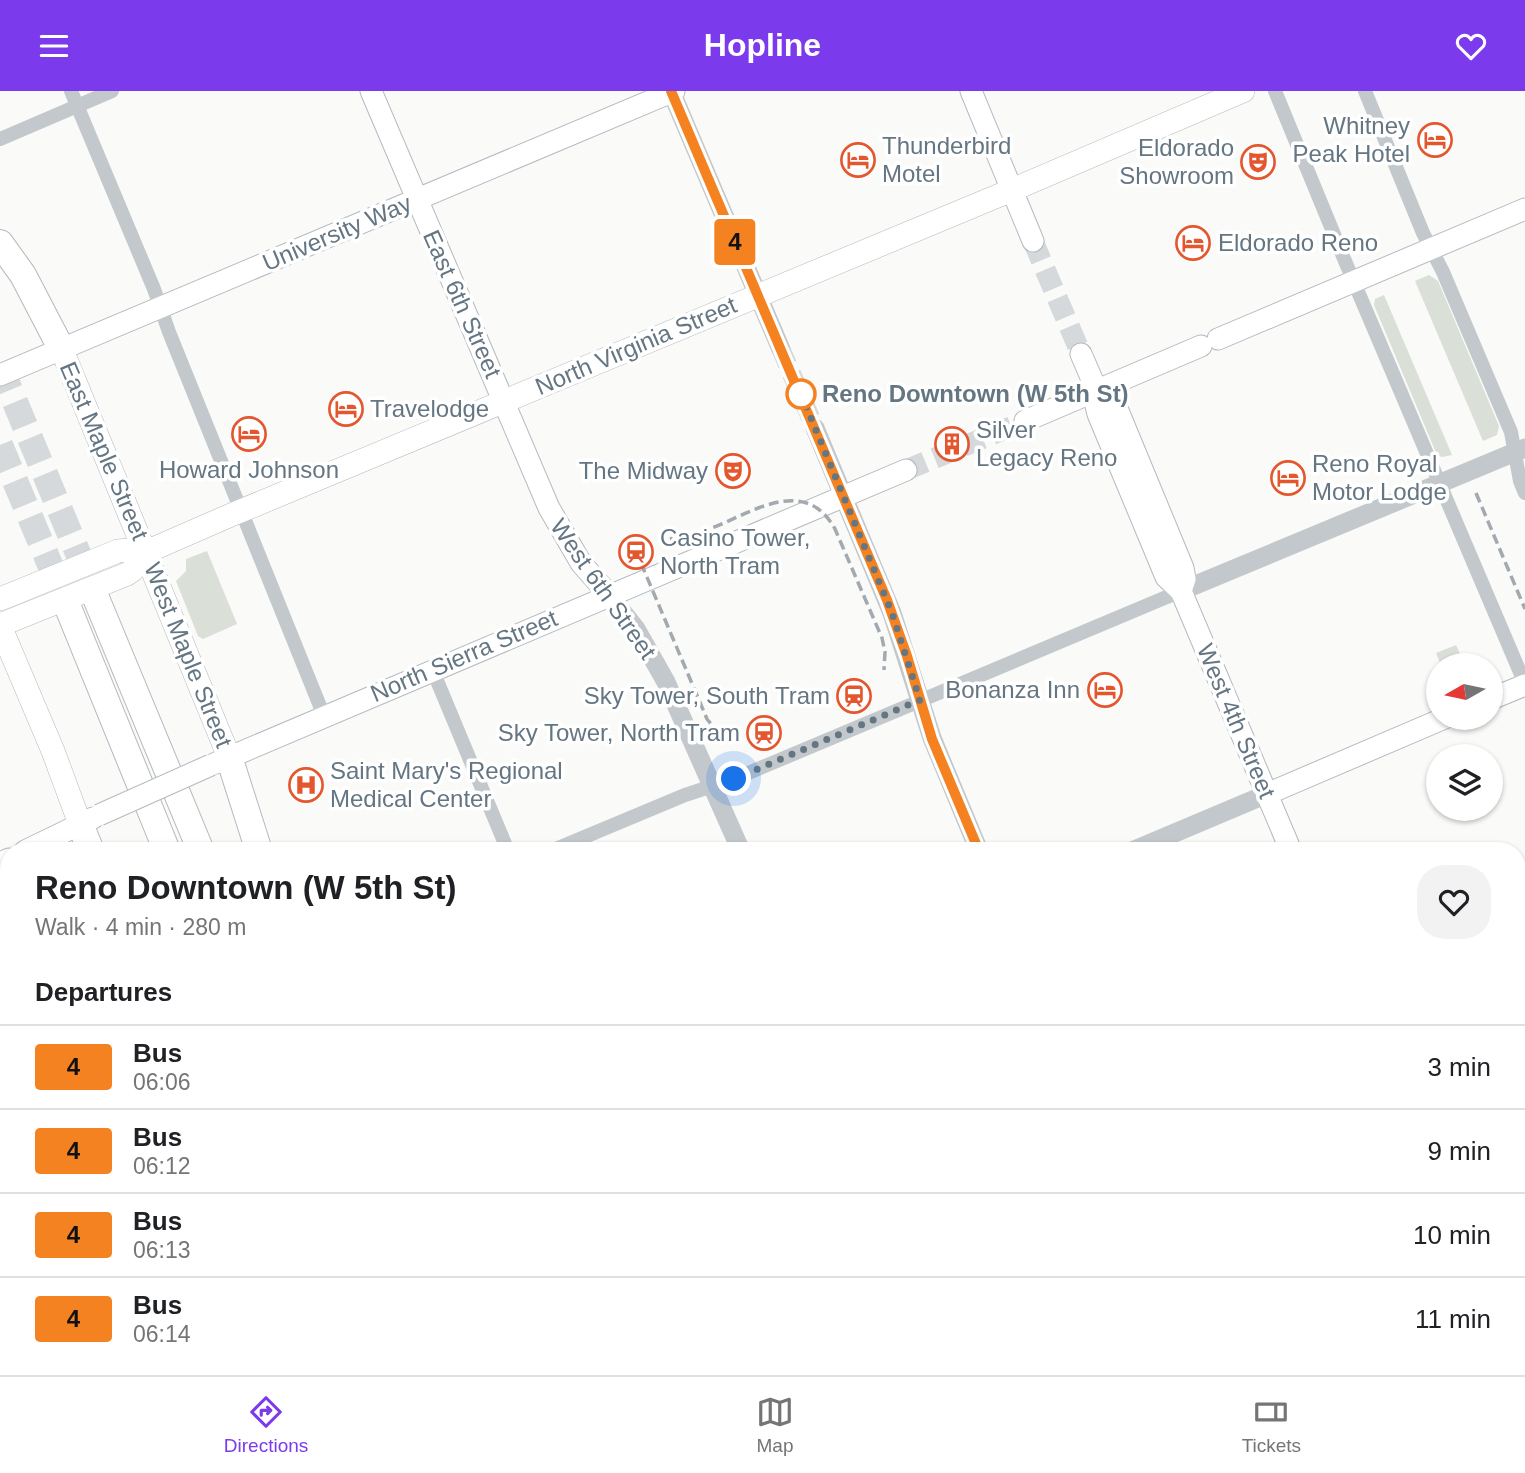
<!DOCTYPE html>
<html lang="en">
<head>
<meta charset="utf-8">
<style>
	body { margin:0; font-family:Arial,sans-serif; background:#f2f2f2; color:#202124; height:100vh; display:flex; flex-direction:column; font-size:26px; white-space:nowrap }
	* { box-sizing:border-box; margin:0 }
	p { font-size:23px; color:#757577 }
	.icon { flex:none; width:38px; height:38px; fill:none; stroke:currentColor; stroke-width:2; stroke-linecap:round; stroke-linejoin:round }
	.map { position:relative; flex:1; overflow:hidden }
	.panel { position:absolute; left:0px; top:751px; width:1526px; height:534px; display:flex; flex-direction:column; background:#fff; border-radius:28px 28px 0 0; box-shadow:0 2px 5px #0004 }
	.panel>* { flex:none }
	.badge { padding:0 14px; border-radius:5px; font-size:24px; line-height:46px }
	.needle { width:46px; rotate:261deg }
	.tools { position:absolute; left:1426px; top:562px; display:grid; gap:14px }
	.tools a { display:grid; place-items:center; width:77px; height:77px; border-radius:50%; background:#fff; box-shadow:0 2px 5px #0004; font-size:35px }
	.you { position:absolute; width:35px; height:35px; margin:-18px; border:5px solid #fff; border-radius:50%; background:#1a73e8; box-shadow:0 0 0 10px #1a73e833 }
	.map>.badge { position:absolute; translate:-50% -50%; box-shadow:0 0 0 4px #fff }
	h2 { padding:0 35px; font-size:26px; line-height:63px }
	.round { display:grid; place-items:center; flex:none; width:74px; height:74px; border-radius:28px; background:#f2f2f2 }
	.summary { display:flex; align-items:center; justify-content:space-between; height:119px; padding:0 35px }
	h1 { font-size:33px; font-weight:700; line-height:52px }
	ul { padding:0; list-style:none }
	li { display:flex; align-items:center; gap:21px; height:84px; padding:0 35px; border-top:2px solid #e0e0e0 }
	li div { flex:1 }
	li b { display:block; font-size:26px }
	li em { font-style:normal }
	li .badge { min-width:77px; font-weight:700; text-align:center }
	header { display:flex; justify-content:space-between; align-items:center; height:91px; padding:0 35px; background:#7c3aed; color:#fff; font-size:32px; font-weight:700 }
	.tab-bar { display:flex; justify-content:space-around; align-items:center; height:98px; border-top:2px solid #e0e0e0; background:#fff; font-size:19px; color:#757577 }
	.tab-bar a { display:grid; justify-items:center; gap:4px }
	.tab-bar .active { color:#7c3aed }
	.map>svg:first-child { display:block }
	.green { fill:#dadfd7 }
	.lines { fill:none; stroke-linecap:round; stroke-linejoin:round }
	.tertiary-tunnel { stroke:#d5d9db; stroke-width:19; stroke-dasharray:19 10; stroke-linecap:butt }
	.secondary-tunnel { stroke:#d5d9db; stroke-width:21; stroke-dasharray:21 10; stroke-linecap:butt }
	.motorway-tunnel { stroke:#d5d9db; stroke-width:26; stroke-dasharray:26 13; stroke-linecap:butt }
	.secondary-casing { stroke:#b3babf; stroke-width:23 }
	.primary-casing { stroke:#b5babe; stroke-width:24 }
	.motorway-casing { stroke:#b4b9bd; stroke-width:28 }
	.minor { stroke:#c3c8cc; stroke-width:14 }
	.tertiary { stroke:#c3c8cc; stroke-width:19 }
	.secondary { stroke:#fff; stroke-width:21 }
	.primary { stroke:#fff; stroke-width:23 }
	.motorway { stroke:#fff; stroke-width:26 }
	.rail { stroke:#a2aab0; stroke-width:3.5; stroke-dasharray:10 5; stroke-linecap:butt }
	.secondary-bridge-casing { stroke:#b3babf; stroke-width:23; stroke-linecap:butt }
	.secondary-bridge { stroke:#fff; stroke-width:21 }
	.line-casing { stroke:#fff; stroke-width:16 }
	.line { stroke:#f58220; stroke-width:10 }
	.walk { stroke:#657683; stroke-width:7; stroke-dasharray:0 12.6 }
	.stop-dot { fill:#fff; stroke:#f58220; stroke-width:3.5 }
	.labels { text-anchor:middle; stroke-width:7; stroke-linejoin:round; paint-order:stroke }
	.poi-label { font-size:24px; fill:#657683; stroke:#fff; text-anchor:start }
	.street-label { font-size:24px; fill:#657683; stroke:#fff }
	.stop-label { font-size:24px; font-weight:bold; fill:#657683; stroke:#fff; text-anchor:start }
</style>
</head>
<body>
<header><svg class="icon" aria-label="menu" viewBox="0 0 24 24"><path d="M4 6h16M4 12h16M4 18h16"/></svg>Hopline<svg class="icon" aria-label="heart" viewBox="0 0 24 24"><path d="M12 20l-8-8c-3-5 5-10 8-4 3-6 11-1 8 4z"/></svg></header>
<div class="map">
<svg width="1525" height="1284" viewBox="0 0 1525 1284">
	<rect width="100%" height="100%" fill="#fafaf8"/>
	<g class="green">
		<path d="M 1429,184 L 1438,190 L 1499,335 L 1497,344 L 1483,350 L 1415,190 Z"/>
		<path d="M 1384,204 L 1452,364 L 1442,366 L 1437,364 L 1374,214 L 1375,208 Z"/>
		<path d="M 207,460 L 237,533 L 203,548 L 198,545 L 176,490 L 186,480 L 186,468 Z"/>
		<path d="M 1456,554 L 1465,574 L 1441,574 L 1436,562 Z"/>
		<path d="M 0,1179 L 9,1180 L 9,1276 L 235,1276 L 238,1284 L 0,1284 Z"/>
	</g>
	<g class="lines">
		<path class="tertiary-tunnel" d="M 780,256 L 815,337"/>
		<g class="secondary-tunnel">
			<path d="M 1033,150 L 1081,263"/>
			<path d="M 906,379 L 1025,330"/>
		</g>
		<g class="motorway-tunnel">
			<path d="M 0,275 L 92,496"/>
			<path d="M 0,354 L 69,519"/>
		</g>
		<g class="secondary-casing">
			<g id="secondary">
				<path d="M 371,0 L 549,417 L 581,472 L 609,504"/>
				<path d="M 971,0 L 1033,150"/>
				<path d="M 1218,248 L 1525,118"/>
				<path d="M 1081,263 L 1097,300 L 1095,311 L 1098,323 L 1166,486 L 1181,500 L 1291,760"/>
				<path d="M 0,284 L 674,0"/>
				<path d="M 1097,300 L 1109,307 L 1116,315 L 1183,477 L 1185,488 L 1181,500"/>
				<path d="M 1025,330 L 1201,255"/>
				<path d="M 1491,608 L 1525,594"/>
				<path d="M 216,672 L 906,379"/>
				<path d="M 1267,703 L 1447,626"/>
				<path d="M 25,760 L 93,727"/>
				<path d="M 0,772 L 9,768"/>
				<path d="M 1509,1276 L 1512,1284"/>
			</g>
		</g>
		<g class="primary-casing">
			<g id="primary">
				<path d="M 62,259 L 229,666"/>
				<path d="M 0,508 L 118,460 L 129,459 L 146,461"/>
				<path d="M 0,534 L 127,483 L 133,479 L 146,461 L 231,424 L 1012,99 L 1243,0"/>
				<path d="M 0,535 L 53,660 L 80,733"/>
			</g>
		</g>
		<g class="motorway-casing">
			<g id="motorway">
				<path d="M 0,152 L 23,184 L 62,259"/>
				<path d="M 96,507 L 201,760"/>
				<path d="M 69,519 L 167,760"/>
				<path d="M 229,666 L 259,760"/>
				<path d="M 80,733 L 91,760"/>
				<path d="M 472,1276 L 480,1284"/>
				<path d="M 525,1276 L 531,1284"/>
			</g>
		</g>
		<g class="minor">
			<path d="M 71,0 L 154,198 L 169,241 L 324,625"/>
			<path d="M 1275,0 L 1345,170 L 1525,593"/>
			<path d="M 1365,0 L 1423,142 L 1443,181 L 1511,341 L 1520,390 L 1525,402"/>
			<path d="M 0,48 L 112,0"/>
			<path d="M 433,580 L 508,760"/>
			<path d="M 551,760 L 685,704 L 734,688 L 1181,500"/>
			<path d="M 0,1000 L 9,996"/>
			<path d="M 958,1276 L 962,1284"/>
		</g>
		<g class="tertiary">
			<path d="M 671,0 L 780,256"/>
			<path d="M 815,337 L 892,522 L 932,647 L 979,760"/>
			<path d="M 1181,500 L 1525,357"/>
			<path d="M 609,504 L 636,538 L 666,591 L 741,760"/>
			<path d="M 1132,760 L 1267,703"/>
			<path d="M 1517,1071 L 1525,1068"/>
			<path d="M 0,1078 L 9,1082"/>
			<path d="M 254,1276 L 257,1284"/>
			<path d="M 1196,1276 L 1199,1284"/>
			<path d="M 1012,1284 L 1031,1276"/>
		</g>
		<use href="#secondary" class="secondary"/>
		<use href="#primary" class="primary"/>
		<use href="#motorway" class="motorway"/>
		<g class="rail">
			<path d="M 1476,402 L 1525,518"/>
			<path d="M 670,448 C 684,445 698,443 712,437 C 753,421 805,384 835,438 L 882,547 L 885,561 L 884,579"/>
			<path d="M 641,472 L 707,628 L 715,638 L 723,644"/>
		</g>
		<g class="secondary-bridge-casing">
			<path id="secondary-bridge" d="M 99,724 L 211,674"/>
		</g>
		<use href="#secondary-bridge" class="secondary-bridge"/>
	</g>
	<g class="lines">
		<g class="line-casing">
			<path id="line" d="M 671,0 L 887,509 L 907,565 L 932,648 L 979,760"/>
		</g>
		<use href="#line" class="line"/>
		<path class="walk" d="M 734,688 L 920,609 L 892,522 L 801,303"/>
	</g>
	<defs>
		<g id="hotel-ring" transform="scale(1.75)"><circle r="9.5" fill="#fff" stroke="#e4572e" stroke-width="1.5"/><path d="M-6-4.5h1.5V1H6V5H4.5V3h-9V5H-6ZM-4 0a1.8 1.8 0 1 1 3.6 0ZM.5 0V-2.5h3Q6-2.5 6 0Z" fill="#e4572e"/></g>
		<g id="theatre-ring" transform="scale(1.75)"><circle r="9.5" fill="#fff" stroke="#e4572e" stroke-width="1.5"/><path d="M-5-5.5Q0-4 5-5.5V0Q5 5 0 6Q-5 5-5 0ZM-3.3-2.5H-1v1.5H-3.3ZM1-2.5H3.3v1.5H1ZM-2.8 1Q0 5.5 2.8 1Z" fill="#e4572e"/></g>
		<g id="building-ring" transform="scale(1.75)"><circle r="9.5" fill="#fff" stroke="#e4572e" stroke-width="1.5"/><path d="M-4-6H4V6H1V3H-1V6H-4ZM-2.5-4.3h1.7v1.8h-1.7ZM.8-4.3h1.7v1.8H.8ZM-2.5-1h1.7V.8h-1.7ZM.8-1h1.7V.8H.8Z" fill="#e4572e"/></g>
		<g id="station-ring" transform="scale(1.75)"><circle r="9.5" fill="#fff" stroke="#e4572e" stroke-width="1.5"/><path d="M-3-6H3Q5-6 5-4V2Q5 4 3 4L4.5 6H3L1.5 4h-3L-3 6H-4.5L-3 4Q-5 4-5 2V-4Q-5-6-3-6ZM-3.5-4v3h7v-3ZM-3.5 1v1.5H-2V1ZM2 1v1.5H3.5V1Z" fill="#e4572e"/></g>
		<g id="hospital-ring" transform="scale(1.75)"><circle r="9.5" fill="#fff" stroke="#e4572e" stroke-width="1.5"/><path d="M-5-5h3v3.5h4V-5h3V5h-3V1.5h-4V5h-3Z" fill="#e4572e"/></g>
	</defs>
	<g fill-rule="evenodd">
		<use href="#hotel-ring" x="1435" y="49"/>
		<use href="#hotel-ring" x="858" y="69"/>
		<use href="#theatre-ring" x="1258" y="71"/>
		<use href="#hotel-ring" x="1193" y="152"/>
		<use href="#hotel-ring" x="346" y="318"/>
		<use href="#hotel-ring" x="249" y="343"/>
		<use href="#building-ring" x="952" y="353"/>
		<use href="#theatre-ring" x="733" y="380"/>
		<use href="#hotel-ring" x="1288" y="387"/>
		<use href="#station-ring" x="636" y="461"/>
		<use href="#hotel-ring" x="1105" y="599"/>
		<use href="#station-ring" x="854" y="605"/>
		<use href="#station-ring" x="764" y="642"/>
		<use href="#hospital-ring" x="306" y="694"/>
	</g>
	<circle class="stop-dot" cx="801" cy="303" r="14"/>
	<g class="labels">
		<g class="poi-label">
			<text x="1410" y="43" text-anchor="end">Whitney<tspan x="1410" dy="28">Peak Hotel</tspan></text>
			<text x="882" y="63">Thunderbird<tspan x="882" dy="28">Motel</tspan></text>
			<text x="1234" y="65" text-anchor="end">Eldorado<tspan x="1234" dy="28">Showroom</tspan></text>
			<text x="1218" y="160">Eldorado Reno</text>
			<text x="370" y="326">Travelodge</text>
			<text x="976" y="347">Silver<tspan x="976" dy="28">Legacy Reno</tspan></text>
			<text x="1312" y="381">Reno Royal<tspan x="1312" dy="28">Motor Lodge</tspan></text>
			<text x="249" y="387" text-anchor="middle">Howard Johnson</text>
			<text x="708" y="388" text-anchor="end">The Midway</text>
			<text x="660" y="455">Casino Tower,<tspan x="660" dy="28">North Tram</tspan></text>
			<text x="1080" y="607" text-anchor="end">Bonanza Inn</text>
			<text x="830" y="613" text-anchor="end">Sky Tower, South Tram</text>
			<text x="740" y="650" text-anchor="end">Sky Tower, North Tram</text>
			<text x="330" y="688">Saint Mary's Regional<tspan x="330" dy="28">Medical Center</tspan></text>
		</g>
		<g class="street-label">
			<text transform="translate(337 142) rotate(-23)" y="8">University Way</text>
			<text transform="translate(462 213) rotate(66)" y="8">East 6th Street</text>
			<text transform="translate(636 255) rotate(-23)" y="8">North Virginia Street</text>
			<text transform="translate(104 360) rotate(67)" y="8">East Maple Street</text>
			<text transform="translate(603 498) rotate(55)" y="8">West 6th Street</text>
			<text transform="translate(188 564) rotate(68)" y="8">West Maple Street</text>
			<text transform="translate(464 565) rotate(-23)" y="8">North Sierra Street</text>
			<text transform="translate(1236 630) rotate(67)" y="8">West 4th Street</text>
		</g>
		<g class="stop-label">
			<text x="822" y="311">Reno Downtown (W 5th St)</text>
		</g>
	</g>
</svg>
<div class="tools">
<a><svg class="needle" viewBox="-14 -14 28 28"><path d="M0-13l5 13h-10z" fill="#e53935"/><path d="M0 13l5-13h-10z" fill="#757577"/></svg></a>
<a><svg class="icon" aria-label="layers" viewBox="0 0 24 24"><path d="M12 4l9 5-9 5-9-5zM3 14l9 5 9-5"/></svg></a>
</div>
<div class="you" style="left:734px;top:688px"></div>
<b class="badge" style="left:735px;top:151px;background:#f58220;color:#111">4</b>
<section class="panel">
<div class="summary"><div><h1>Reno Downtown (W 5th St)</h1><p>Walk · 4 min · 280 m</p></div><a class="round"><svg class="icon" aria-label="heart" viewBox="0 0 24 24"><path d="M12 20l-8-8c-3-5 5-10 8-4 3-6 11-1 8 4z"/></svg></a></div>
<h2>Departures</h2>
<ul>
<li><span class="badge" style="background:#f58220;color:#111">4</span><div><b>Bus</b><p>06:06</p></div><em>3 min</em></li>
<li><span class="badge" style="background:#f58220;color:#111">4</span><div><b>Bus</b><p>06:12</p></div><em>9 min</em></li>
<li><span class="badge" style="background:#f58220;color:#111">4</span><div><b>Bus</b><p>06:13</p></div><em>10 min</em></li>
<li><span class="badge" style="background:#f58220;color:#111">4</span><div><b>Bus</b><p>06:14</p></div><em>11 min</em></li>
</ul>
</section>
</div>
<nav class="tab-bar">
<a class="active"><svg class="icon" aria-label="directions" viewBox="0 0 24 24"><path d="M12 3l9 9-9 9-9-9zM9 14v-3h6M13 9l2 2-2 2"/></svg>Directions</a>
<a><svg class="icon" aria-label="map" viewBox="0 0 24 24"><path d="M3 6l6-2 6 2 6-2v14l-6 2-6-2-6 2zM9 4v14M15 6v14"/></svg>Map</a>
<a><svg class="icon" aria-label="tickets" viewBox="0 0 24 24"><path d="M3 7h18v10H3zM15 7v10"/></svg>Tickets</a>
</nav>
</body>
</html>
